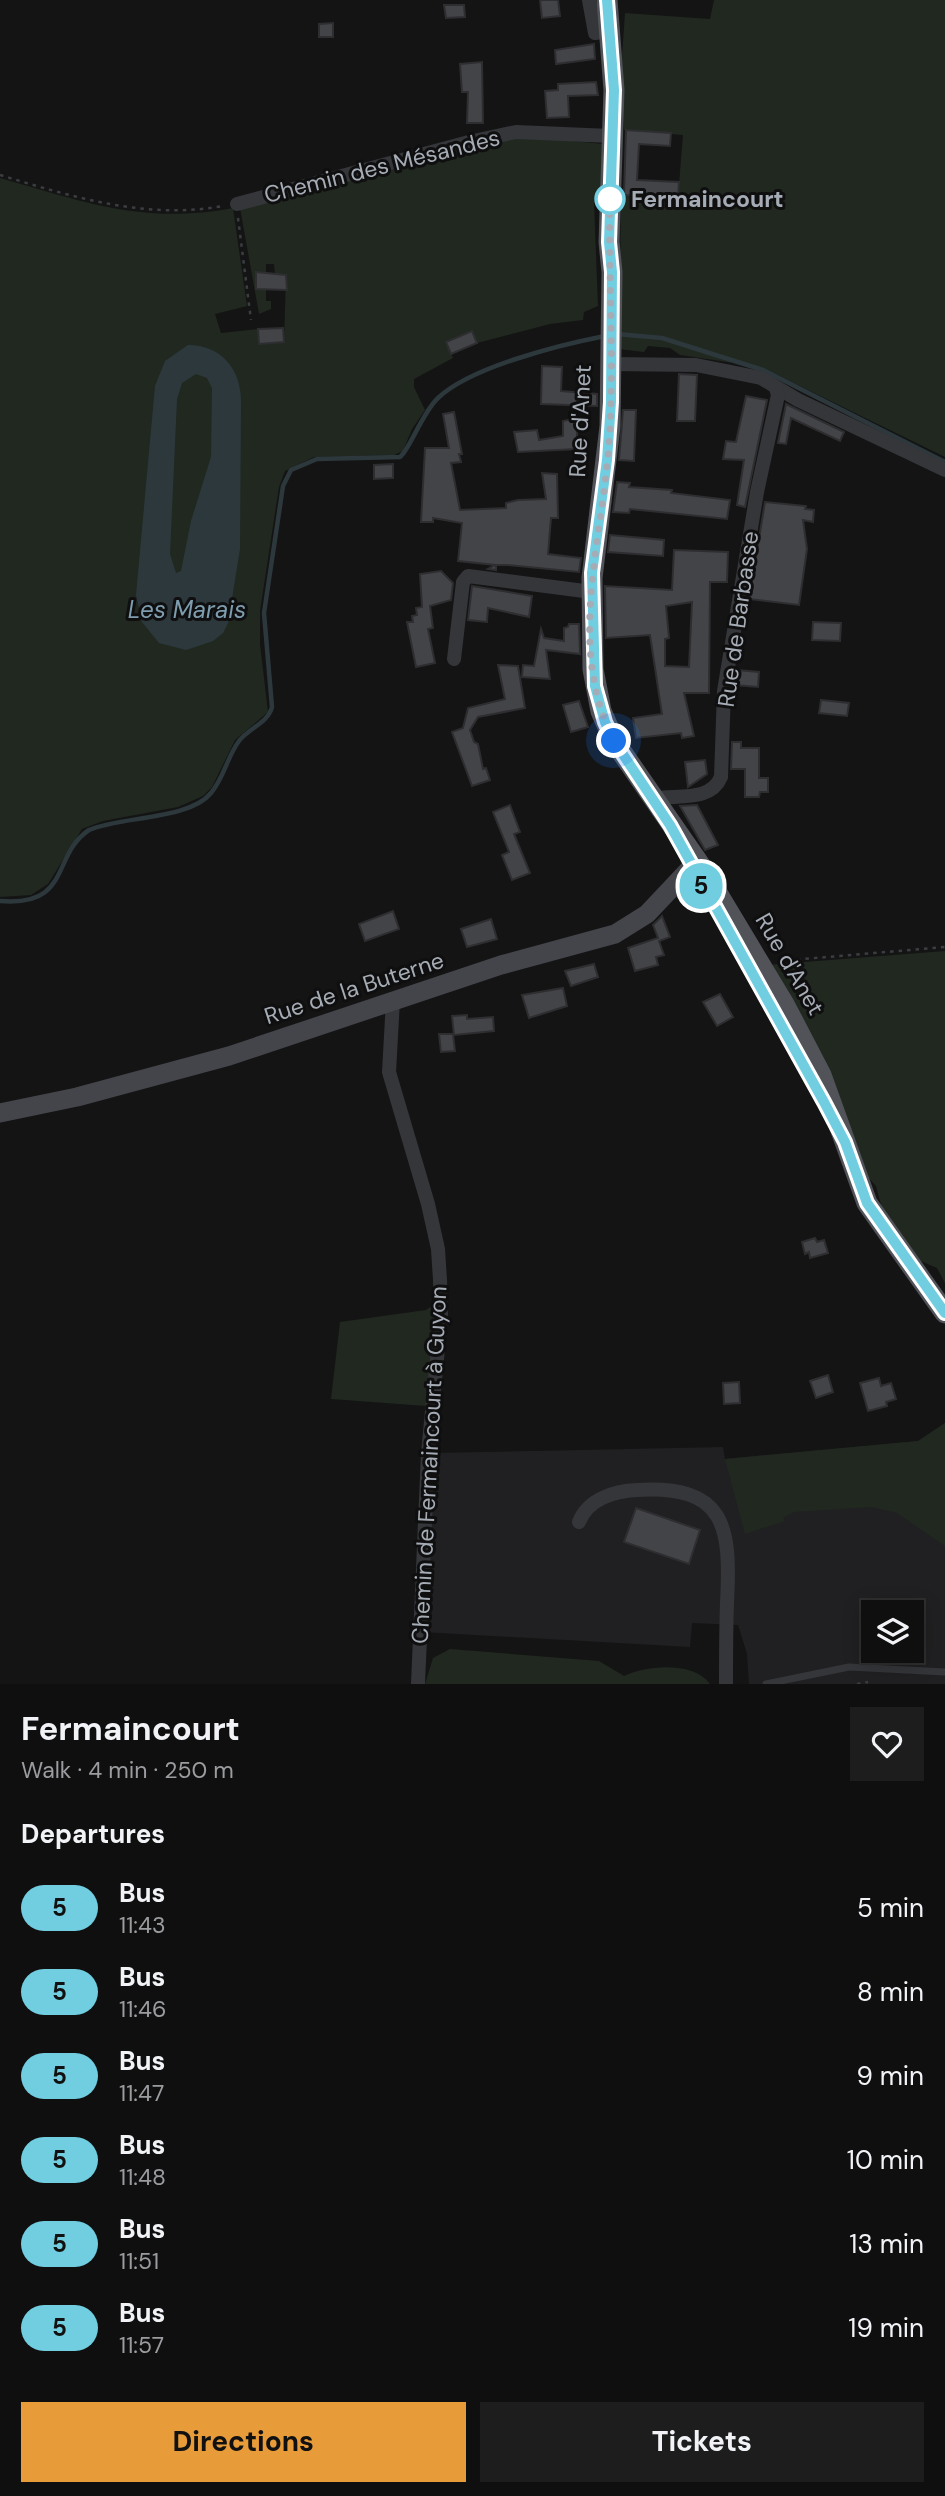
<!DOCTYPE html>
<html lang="en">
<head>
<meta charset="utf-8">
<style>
	body { margin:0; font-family:"DM Sans",sans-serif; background:#1d1d1e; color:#f1f3f6; height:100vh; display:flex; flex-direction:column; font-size:26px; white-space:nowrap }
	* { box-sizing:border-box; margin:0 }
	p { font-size:23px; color:#9b9c9f }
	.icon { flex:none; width:38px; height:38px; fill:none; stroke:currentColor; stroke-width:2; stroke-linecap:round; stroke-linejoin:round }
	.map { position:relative; height:1684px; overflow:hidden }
	.side { display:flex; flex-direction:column; background:#0f0f10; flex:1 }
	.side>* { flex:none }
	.badge { padding:0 14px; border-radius:23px; font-size:24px; line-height:46px }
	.controls { position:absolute; left:861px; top:1600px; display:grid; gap:14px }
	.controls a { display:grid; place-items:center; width:63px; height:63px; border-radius:0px; background:#0f0f10; box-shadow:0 4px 18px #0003,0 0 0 2px #2f2f30; font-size:35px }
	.you { position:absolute; width:35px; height:35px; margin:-18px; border:5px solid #fff; border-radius:50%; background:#1a73e8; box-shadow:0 0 0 10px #1a73e833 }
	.map>.badge { position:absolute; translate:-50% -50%; box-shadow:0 0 0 4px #fff }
	h2 { padding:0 21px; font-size:26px; line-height:63px }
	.round { display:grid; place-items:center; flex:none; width:74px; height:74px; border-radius:0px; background:#1d1d1e }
	.head { display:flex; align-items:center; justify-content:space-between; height:119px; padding:0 21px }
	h1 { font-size:33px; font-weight:700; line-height:52px }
	.primary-button { display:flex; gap:14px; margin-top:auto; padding:14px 21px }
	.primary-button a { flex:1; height:80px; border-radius:0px; background:#e89b39; color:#111; font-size:28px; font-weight:700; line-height:80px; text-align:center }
	.primary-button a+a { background:#1d1d1e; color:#f1f3f6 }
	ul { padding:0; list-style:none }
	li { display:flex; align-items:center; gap:21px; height:84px; padding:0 21px }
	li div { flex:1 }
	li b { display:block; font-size:26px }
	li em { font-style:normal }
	li .badge { min-width:77px; font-weight:700; text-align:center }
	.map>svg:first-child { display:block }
	.built { fill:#202022; fill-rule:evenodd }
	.green { fill:#202820 }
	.water { fill:#2d383d; fill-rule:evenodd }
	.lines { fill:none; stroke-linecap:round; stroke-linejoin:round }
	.stream { stroke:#2d383d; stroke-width:4.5 }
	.building { fill:#434448; stroke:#2e2e31; stroke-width:2; fill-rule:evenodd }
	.path { stroke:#3b3d41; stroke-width:2.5; stroke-dasharray:3.5 5; stroke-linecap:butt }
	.lane { stroke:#35363a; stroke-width:7 }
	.street { stroke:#35363a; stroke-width:14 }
	.secondary { stroke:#43454a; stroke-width:19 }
	.primary { stroke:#515359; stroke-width:21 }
	.line-casing { stroke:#fff; stroke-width:16 }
	.line { stroke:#71cee1; stroke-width:10 }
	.walk { stroke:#a6acb5; stroke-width:7; stroke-dasharray:0 12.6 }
	.stop-dot { fill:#fff; stroke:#71cee1; stroke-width:3.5 }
	.labels { text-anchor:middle; stroke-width:6; stroke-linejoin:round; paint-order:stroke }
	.street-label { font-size:23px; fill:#a6acb5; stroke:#0f0f10 }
	.stop-label { font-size:23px; font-weight:bold; fill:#a6acb5; stroke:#0f0f10; text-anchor:start }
	.water-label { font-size:24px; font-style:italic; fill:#7e9dae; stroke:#0f0f10 }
</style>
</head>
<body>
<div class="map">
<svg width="945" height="1684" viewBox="0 0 945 1684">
	<rect width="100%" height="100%" fill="#141415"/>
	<path class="built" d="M 945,1423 L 945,1684 L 749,1684 L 747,1654 L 738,1625 L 692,1623 L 690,1647 L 423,1632 L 433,1453 L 723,1447 L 725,1459 L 918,1441 ZM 873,1612 L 912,1612 L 912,1650 L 873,1650 Z"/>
	<g class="green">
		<path d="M 714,0 L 945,0 L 945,457 L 761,367 L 680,355 L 670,348 L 648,346 L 644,352 L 619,349 L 621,195 L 678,197 L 683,135 L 624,130 L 622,56 L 625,13 L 710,19 Z"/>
		<path d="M 522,136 L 603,144 L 601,192 L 595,195 L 594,202 L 598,306 L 584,312 L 583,320 L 550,324 L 477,343 L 472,331 L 446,342 L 453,358 L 414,379 L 414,387 L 425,410 L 412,429 L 403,451 L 394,455 L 314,457 L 285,471 L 279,487 L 260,611 L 260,644 L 268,712 L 235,740 L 212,787 L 203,796 L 178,807 L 103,821 L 82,829 L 48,884 L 31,895 L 0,897 L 0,178 C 85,202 143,225 233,208 L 247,306 L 215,314 L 221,333 L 258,329 L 260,344 L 284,342 L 286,276 L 275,276 L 274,264 L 266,264 L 266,272 L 256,273 L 256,288 L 266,289 L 266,301 L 271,301 L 271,309 L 259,314 L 240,208 L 455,150 Z"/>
		<path d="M 945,951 L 945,1283 L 937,1268 L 916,1259 L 883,1212 L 876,1186 L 866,1175 L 766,965 Z"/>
		<path d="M 437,1302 L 426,1406 L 331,1399 L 340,1322 L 426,1310 Z"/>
		<path d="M 945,1423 L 945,1546 L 897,1513 L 872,1507 L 794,1512 L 783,1518 L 785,1521 L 745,1534 L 725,1459 L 918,1441 Z"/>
		<path d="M 450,1649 L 599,1661 L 624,1676 C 646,1665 694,1661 710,1684 L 425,1684 L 433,1658 Z"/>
	</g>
	<path class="water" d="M 188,345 C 221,345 241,369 241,401 L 240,549 L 228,623 L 223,633 L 213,641 L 186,650 L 159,643 L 142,622 L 136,595 L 155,386 L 165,361 ZM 196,374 L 207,378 L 212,388 L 211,457 L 191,521 L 181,571 L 176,573 L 170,554 L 177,399 L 182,383 Z"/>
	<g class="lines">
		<g class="stream">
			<path d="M 617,334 L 662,338 L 763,370 L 945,462"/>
			<path d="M 0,901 C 72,907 51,855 89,830 C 122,816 189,820 211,793 C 224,778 227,757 239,741 C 249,728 268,723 272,707 L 264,613 L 283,486 L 291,470 L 317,459 L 400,457 C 410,449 422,413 438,398 C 471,367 559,345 605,336"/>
		</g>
	</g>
	<g class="building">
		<path d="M 540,0 L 558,0 L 560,16 L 542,18 Z"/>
		<path d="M 444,5 L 464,5 L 465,17 L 446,18 Z"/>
		<path d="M 333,23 L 333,37 L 319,37 L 319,24 Z"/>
		<path d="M 594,44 L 595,59 L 556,64 L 555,50 Z"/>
		<path d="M 482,62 L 483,123 L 467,123 L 468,92 L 462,92 L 460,64 Z"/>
		<path d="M 596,82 L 598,95 L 568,96 L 569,117 L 547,118 L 545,91 L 558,90 L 558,84 Z"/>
		<path d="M 626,130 L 671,133 L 670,146 L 639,144 L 637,180 L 679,182 L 678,197 L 624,195 Z"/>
		<path d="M 256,272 L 286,275 L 287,290 L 256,289 Z"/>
		<path d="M 283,328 L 284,342 L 259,344 L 258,329 Z"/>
		<path d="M 472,331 L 477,343 L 451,354 L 446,342 Z"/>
		<path d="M 542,366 L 562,367 L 561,391 L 597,394 L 597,406 L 541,404 Z"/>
		<path d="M 679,374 L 697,375 L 695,421 L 677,421 Z"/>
		<path d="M 746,396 L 767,400 L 745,507 L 737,505 L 744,460 L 723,459 L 726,441 L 736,442 Z"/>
		<path d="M 786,404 L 844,432 L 840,441 L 791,418 L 786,444 L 778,443 Z"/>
		<path d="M 623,410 L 636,410 L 634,461 L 619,460 Z"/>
		<path d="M 454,412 L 462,454 L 459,454 L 461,462 L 451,463 L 460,510 L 506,508 L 506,503 L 518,500 L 546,499 L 542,473 L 557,474 L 558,518 L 551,518 L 548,554 L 581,558 L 579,572 L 507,565 L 496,565 L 496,570 L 488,569 L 495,565 L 458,561 L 462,523 L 433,518 L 433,522 L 421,522 L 425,448 L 449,448 L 443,414 Z"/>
		<path d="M 577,418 L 577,449 L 518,452 L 514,432 L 537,430 L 539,440 L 563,436 L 563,421 Z"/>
		<path d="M 393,464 L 393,478 L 374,479 L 374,465 Z"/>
		<path d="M 617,482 L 630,483 L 629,487 L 672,490 L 671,493 L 730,500 L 727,519 L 630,509 L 629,513 L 613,512 Z"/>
		<path d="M 765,502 L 806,506 L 805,509 L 814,510 L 813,522 L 803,520 L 807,549 L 799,605 L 749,599 Z"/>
		<path d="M 610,535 L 664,540 L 663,556 L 608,552 Z"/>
		<path d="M 674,550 L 728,552 L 727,582 L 710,582 L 709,693 L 684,693 L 694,736 L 682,738 L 681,733 L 636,738 L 633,718 L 662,714 L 650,635 L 606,638 L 605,586 L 672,590 ZM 692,602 L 689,667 L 665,666 L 665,639 L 669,638 L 666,606 Z"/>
		<path d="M 441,571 L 453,583 L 451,600 L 430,606 L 433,628 L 428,629 L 435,663 L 416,667 L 407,622 L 413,622 L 412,616 L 417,615 L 416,608 L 422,607 L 420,574 Z"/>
		<path d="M 472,586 L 532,596 L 529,617 L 488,608 L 487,622 L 468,620 Z"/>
		<path d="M 813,622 L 841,623 L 840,641 L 812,640 Z"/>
		<path d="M 569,624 L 579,624 L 580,654 L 546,650 L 550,679 L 522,677 L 523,665 L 534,666 L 541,629 L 544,638 L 564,641 L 564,628 L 568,627 Z"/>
		<path d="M 498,665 L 518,666 L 525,708 L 478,717 L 470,730 L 474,742 L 478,744 L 483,769 L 486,768 L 490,780 L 472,786 L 452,732 L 463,728 L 468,708 L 505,699 Z"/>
		<path d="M 737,670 L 759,672 L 758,687 L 735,685 Z"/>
		<path d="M 821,700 L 849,703 L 847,716 L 819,713 Z"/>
		<path d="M 579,701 L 588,727 L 571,732 L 563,705 Z"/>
		<path d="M 732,742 L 741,742 L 741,748 L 759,748 L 759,778 L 768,778 L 768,792 L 760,792 L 759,797 L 745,797 L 745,769 L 731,769 Z"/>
		<path d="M 705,760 L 707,774 L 688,787 L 685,762 Z"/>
		<path d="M 510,805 L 520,832 L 514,834 L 530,873 L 512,880 L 502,855 L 509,852 L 493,812 Z"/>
		<path d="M 697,805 L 718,845 L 705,850 L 680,806 Z"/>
		<path d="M 393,911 L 399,929 L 365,941 L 359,924 Z"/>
		<path d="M 662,916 L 670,937 L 659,941 L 664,955 L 656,957 L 658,965 L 635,971 L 628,948 L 658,938 L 653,925 Z"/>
		<path d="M 491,919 L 497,939 L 467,947 L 461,929 Z"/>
		<path d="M 594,964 L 598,977 L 571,986 L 565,971 Z"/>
		<path d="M 563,988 L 567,1006 L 529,1018 L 522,995 Z"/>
		<path d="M 720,994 L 733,1017 L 717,1026 L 703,1002 Z"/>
		<path d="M 467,1015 L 467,1019 L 493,1017 L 494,1031 L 454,1035 L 452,1016 Z"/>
		<path d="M 439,1034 L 453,1034 L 455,1051 L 441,1052 Z"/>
		<path d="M 815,1238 L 817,1242 L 824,1240 L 828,1253 L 810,1258 L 809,1252 L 805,1254 L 802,1242 Z"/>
		<path d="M 828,1375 L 833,1392 L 816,1398 L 810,1381 Z"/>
		<path d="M 879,1378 L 881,1386 L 891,1383 L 896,1399 L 886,1402 L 887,1406 L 868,1411 L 860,1383 Z"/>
		<path d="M 739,1382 L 740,1403 L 724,1404 L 723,1383 Z"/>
		<path d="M 636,1508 L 700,1530 L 689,1564 L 624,1542 Z"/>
	</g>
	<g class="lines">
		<g class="path">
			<path d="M 0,175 C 73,197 146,220 223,206"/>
			<path d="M 238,218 L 251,320"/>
			<path d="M 780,961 L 945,947"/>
			<path d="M 857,1684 L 868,1682"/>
		</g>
		<path class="lane" d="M 766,1684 L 849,1667 L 945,1672"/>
		<g class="street">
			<path d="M 589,0 L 595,33 L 610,31"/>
			<path d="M 237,204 L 469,142 L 516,132 L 611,136"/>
			<path d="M 610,364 L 696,365 L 761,378 L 798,400 L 945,470"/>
			<path d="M 454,659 L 463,582 L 468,576 L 592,592"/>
			<path d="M 652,799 C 676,794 710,803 721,777 L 724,691 L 757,492 L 778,395 L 776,388"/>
			<path d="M 393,1000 L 389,1072 L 428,1204 L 438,1249 L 440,1280 L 441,1317 L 428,1453 L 418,1684"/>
			<path d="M 579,1522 C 588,1499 614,1491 637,1490 C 726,1485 731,1526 727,1603 C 726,1630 726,1657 726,1684"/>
		</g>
		<path class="secondary" d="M 0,1113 L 77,1097 L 229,1056 L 501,965 L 615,934 L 647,914 L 697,861"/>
		<path class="primary" d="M 607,0 L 614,90 L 609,242 L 612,272 L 610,426 L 592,578 L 593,669 L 601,711 L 614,741 L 702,868 L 785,1006 L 821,1075 L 867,1203 L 945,1313"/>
	</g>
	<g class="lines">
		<g class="line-casing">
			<path id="line" d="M 607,0 L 614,90 L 609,242 L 612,272 L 611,402 L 607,460 L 592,573 L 595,686 L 605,722 L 614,741 L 670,825 L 824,1102 L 845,1142 L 867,1203 L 945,1313"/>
		</g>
		<use href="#line" class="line"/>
		<path class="walk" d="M 610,199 L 610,188 C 608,268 614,347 610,427 C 606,530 564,643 614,741"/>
	</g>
	<circle class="stop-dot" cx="610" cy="199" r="14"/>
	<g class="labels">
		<g class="street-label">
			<text transform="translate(382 166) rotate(-14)" y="8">Chemin des Mésandes</text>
			<text transform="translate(580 421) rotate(-87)" y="8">Rue d'Anet</text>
			<text transform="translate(738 619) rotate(-82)" y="8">Rue de Barbasse</text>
			<text transform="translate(790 964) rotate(60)" y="8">Rue d'Anet</text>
			<text transform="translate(354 988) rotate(-18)" y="8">Rue de la Buterne</text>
			<text transform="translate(429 1465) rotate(-87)" y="8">Chemin de Fermaincourt à Guyon</text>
		</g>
		<g class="stop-label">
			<text x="631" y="207">Fermaincourt</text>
		</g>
		<g class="water-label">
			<text x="187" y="618">Les Marais</text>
		</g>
	</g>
</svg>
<div class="controls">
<a><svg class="icon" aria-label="layers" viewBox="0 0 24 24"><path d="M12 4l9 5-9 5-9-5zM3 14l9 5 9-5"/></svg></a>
</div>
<div class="you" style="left:614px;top:741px"></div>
<b class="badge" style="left:701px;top:886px;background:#71cee1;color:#111">5</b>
</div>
<section class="side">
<div class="head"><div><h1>Fermaincourt</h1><p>Walk · 4 min · 250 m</p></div><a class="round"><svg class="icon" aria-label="heart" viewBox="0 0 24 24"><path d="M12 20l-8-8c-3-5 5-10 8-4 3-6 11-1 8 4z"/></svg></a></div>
<h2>Departures</h2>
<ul>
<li><span class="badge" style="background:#71cee1;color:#111">5</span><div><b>Bus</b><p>11:43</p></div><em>5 min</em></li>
<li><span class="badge" style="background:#71cee1;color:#111">5</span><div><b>Bus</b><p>11:46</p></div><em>8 min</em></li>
<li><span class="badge" style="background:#71cee1;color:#111">5</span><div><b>Bus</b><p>11:47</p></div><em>9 min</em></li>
<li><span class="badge" style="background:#71cee1;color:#111">5</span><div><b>Bus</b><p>11:48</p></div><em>10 min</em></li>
<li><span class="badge" style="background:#71cee1;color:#111">5</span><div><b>Bus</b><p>11:51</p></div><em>13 min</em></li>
<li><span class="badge" style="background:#71cee1;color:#111">5</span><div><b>Bus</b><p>11:57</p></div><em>19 min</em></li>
</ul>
<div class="primary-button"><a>Directions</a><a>Tickets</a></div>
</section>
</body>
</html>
